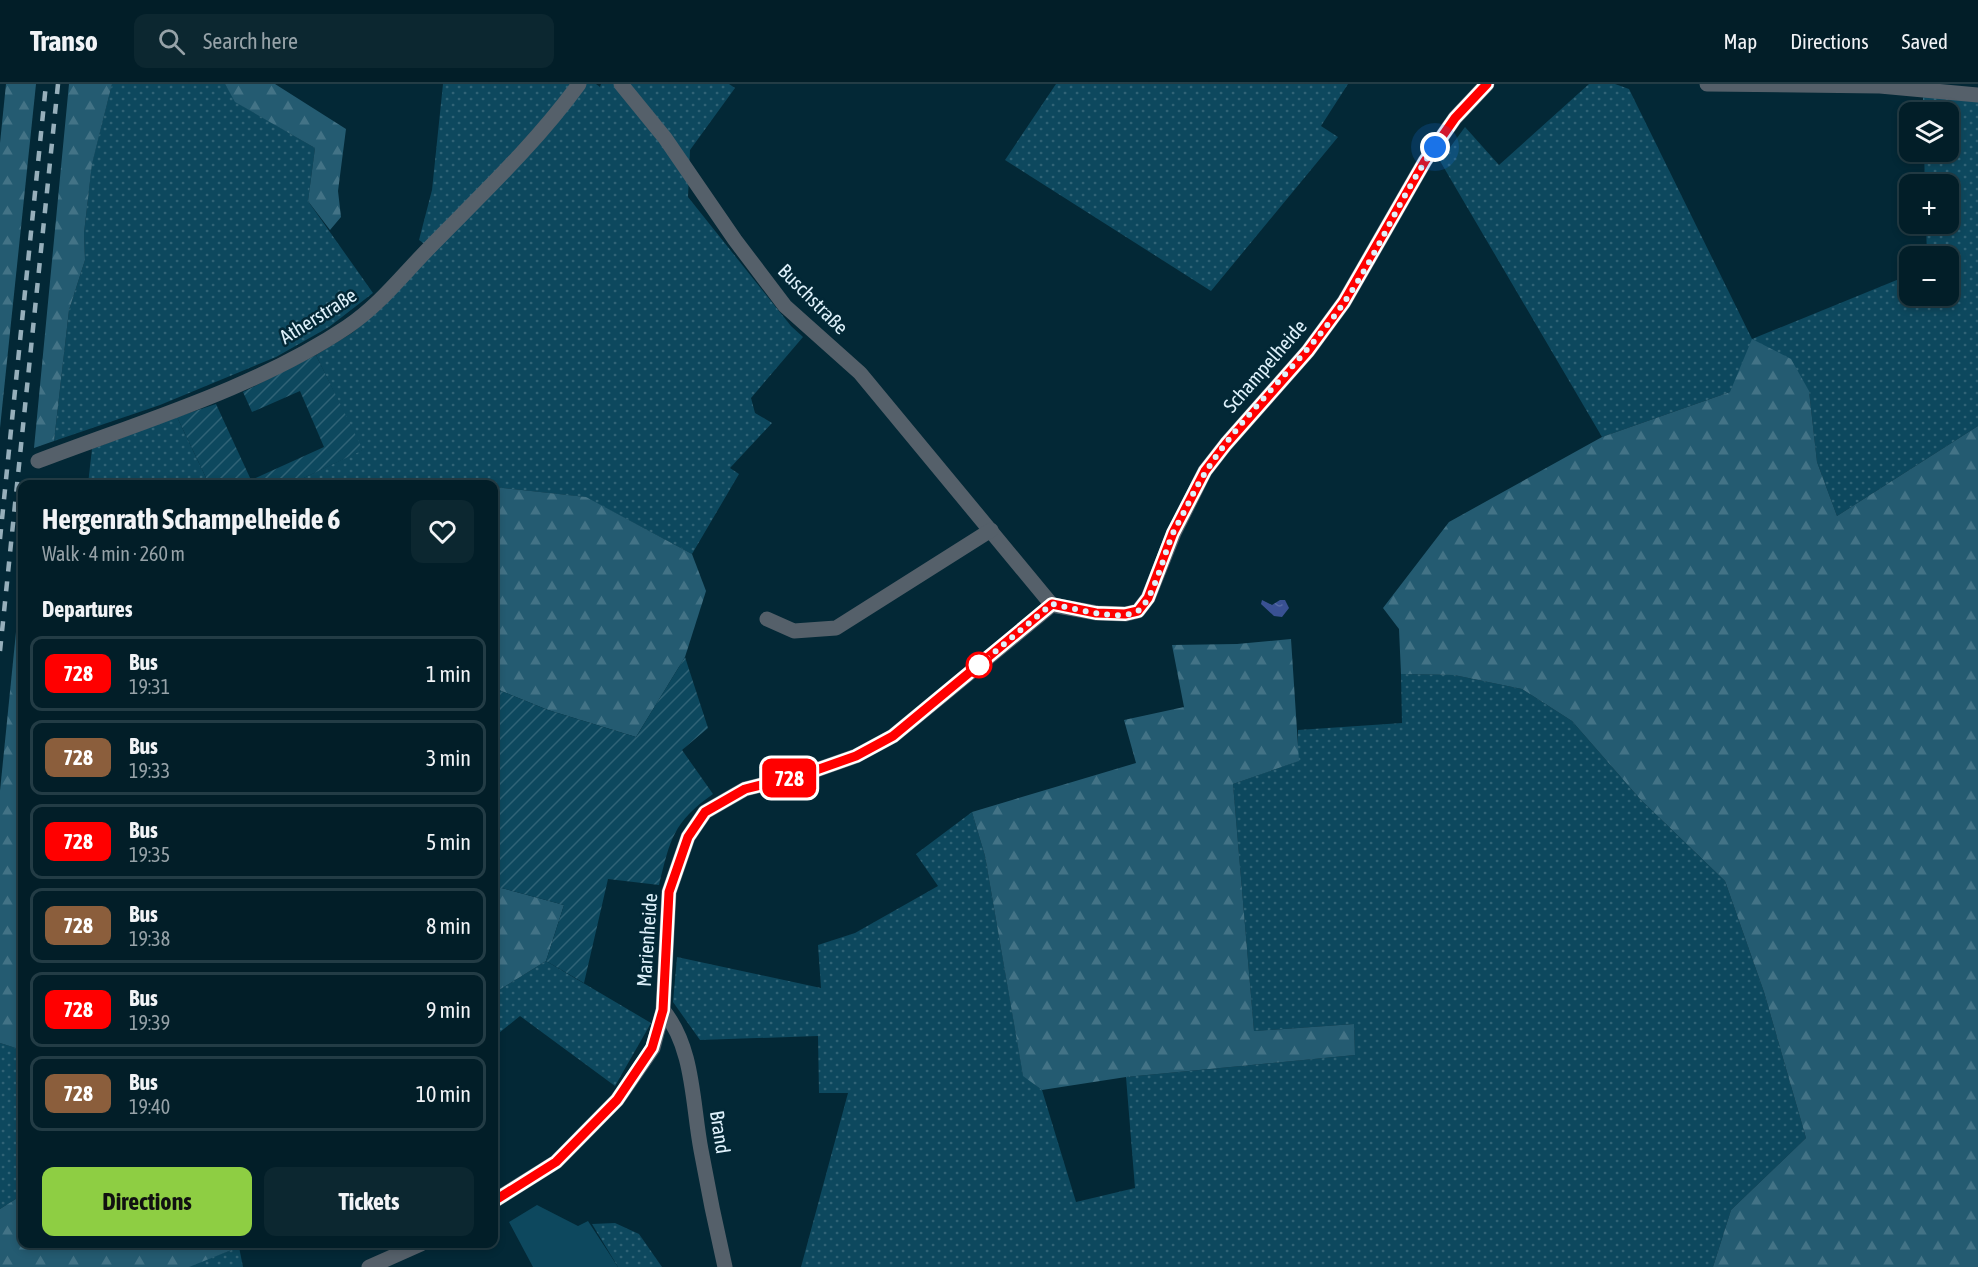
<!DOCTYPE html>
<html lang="en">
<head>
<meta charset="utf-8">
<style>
	body { margin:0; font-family:"Asap Condensed",sans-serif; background:#0c2730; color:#f1f3f6; height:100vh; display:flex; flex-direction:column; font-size:22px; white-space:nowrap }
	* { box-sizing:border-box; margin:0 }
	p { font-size:20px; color:#96a2a8 }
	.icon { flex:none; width:33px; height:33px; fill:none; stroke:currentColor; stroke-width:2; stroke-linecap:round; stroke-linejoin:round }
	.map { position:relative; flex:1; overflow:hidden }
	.drawer { position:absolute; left:18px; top:396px; width:480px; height:768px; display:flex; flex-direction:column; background:#021e28; border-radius:12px; box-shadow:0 3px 9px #0003,0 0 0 2px #233c45 }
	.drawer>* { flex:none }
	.badge { padding:0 12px; border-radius:9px; font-size:21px; line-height:39px }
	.buttons { position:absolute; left:1899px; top:18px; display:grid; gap:12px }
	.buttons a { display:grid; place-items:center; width:60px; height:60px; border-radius:12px; background:#021e28; box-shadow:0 3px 9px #0003,0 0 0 2px #233c45; font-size:30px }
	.you { position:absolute; width:30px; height:30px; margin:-15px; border:4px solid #fff; border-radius:50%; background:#1a73e8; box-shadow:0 0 0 9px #1a73e833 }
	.map>.badge { position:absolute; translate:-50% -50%; box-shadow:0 0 0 3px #fff }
	h2 { padding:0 24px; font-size:22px; line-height:54px }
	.round { display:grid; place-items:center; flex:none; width:63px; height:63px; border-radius:12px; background:#0c2730 }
	.head { display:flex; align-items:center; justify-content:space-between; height:102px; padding:0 24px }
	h1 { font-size:28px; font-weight:700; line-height:45px }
	.action { display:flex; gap:12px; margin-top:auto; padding:12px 24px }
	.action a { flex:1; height:69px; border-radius:12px; background:#8ece43; color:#111; font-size:24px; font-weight:700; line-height:69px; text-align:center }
	.action a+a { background:#0c2730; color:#f1f3f6 }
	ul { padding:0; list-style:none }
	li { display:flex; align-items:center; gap:18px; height:75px; margin:0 12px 9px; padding:0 12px; border:3px solid #233c45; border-radius:12px }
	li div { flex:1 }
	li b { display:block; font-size:22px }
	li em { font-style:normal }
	li .badge { min-width:66px; font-weight:700; text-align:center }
	header { display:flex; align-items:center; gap:36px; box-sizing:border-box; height:84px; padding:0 30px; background:#021e28; border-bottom:2px solid #233c45 }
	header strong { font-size:28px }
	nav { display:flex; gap:33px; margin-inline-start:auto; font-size:21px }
	.search { width:420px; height:54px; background:#0c2730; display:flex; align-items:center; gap:15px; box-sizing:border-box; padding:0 21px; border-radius:12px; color:#96a2a8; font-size:22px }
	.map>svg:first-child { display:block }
	.grass { fill:url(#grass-dots) }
	.forest { fill:url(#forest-firs) }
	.garden { fill:url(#garden-furrows) }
	.pitch { fill:#0d485e }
	.water { fill:url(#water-ripples) }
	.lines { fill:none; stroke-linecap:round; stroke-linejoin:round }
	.minor { stroke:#55606a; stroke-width:15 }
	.rail { stroke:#96afbb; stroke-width:4.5; stroke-dasharray:10 10; stroke-linecap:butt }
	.line-casing { stroke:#fff; stroke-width:14 }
	.line { stroke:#f00; stroke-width:9 }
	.walk { stroke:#def1fb; stroke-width:6; stroke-dasharray:0 10.8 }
	.stop-dot { fill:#fff; stroke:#f00; stroke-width:3 }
	.labels { text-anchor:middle; stroke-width:5; stroke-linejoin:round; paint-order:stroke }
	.street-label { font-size:20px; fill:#def1fb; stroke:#032836 }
</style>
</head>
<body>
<header>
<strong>Transo</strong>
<div class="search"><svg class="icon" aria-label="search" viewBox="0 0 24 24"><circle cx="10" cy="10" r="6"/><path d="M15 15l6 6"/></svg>Search here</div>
<nav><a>Map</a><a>Directions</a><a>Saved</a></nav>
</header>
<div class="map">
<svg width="1978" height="1183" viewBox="0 0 1978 1183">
	<defs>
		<pattern id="grass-dots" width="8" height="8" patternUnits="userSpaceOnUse" patternTransform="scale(1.5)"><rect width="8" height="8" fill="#0d485e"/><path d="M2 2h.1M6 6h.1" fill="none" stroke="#306376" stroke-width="1.8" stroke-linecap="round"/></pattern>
		<pattern id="forest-firs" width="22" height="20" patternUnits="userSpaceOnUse" patternTransform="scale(1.5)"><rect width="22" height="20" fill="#245b71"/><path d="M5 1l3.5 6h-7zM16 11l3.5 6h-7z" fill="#437386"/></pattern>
		<pattern id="garden-furrows" width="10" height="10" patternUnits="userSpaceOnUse" patternTransform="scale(1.5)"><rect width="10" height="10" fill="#0d485e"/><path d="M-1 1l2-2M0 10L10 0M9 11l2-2" fill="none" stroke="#306376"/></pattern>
		<pattern id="water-ripples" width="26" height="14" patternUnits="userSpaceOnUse" patternTransform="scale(1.5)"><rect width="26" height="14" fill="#395193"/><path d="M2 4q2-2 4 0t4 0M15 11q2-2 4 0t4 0" fill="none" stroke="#556aa3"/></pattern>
	</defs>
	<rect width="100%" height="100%" fill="#032836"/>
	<g class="grass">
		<path d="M 112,0 L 225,0 L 236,18 L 315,64 L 308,117 L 373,209 L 329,243 L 276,273 L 160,321 L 54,357 L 69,226 L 85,176 L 84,149 L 92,79 Z"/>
		<path d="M 443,0 L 596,0 L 600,3 L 601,0 L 729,0 L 735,4 L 690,66 L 688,113 L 791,242 L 803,253 L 751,314 L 755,329 L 772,339 L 730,384 L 739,390 L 692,470 L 585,413 L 494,403 L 494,400 L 291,400 L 362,366 L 316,271 L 352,249 L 384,222 L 433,166 L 419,156 L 432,106 Z"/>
		<path d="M 1056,0 L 1348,0 L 1321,42 L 1338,53 L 1211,207 L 1005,76 Z"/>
		<path d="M 1589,0 L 1615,0 L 1629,5 L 1752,255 L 1909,191 L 1910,212 L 1948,212 L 1948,172 L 1927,172 L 1926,140 L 1948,140 L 1948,100 L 1925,100 L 1924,68 L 1948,68 L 1948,28 L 1923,28 L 1923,8 L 1978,15 L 1978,342 L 1837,432 L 1817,378 L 1809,307 L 1730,308 L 1602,353 L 1440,77 L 1465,43 L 1499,81 Z"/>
		<path d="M 177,333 L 209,400 L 88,400 L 92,365 Z"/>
		<path d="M 1401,590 L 1454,591 L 1522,605 L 1572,637 L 1640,715 L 1725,797 L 1764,908 L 1806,1054 L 1731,1126 L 1713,1183 L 801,1183 L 848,1009 L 819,1009 L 818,952 L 700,956 L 673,918 L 677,873 L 821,904 L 818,861 L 855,849 L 938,802 L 916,770 L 972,728 L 985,772 L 1023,991 L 1042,1006 L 1076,1118 L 1135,1104 L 1126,993 L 1355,971 L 1354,940 L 1254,947 L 1233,700 L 1298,677 L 1298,646 L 1402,639 Z"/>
		<path d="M 546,877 L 651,939 L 615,1002 L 520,932 L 494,953 L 494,909 Z"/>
		<path d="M 0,959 L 22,966 L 22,1111 L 0,1125 Z"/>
		<path d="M 615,1139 L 639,1150 L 662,1183 L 618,1183 L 592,1140 Z"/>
		<path d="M 239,1163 L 243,1183 L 189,1183 L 189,1182 Z"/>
	</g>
	<g class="forest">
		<path d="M 6,0 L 36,0 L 0,344 L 0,59 Z"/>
		<path d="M 69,0 L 112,0 L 92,80 L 84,149 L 85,176 L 69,226 L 54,357 L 34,364 Z"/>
		<path d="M 225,0 L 275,0 L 346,45 L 338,107 L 341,133 L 330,146 L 308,117 L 315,64 L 235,18 Z"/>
		<path d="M 1752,255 L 1791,275 L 1809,307 L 1817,378 L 1837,432 L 1978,342 L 1978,1183 L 1713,1183 L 1731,1126 L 1806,1054 L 1764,908 L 1725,797 L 1640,715 L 1572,637 L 1522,605 L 1454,591 L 1401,590 L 1399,545 L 1383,524 L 1449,438 L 1602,353 L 1730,308 Z"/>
		<path d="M 494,403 L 586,413 L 692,470 L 706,507 L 685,573 L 636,653 L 548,626 L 494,604 Z"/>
		<path d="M 17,538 L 22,539 L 22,966 L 0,959 L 0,707 Z"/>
		<path d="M 1291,555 L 1299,677 L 1233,700 L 1254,947 L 1354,940 L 1355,971 L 1126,993 L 1042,1006 L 1023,992 L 985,772 L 972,728 L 1136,679 L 1124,636 L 1184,623 L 1172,561 L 1237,560 Z"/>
		<path d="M 494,802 L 564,821 L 546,877 L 494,909 Z"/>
		<path d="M 22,1111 L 22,1160 L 234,1160 L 239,1163 L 189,1183 L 0,1183 L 0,1125 Z"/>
	</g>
	<g class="garden">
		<path d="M 316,271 L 363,366 L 291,400 L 209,400 L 177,333 L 216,320 L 251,396 L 324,363 L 300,307 L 252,328 L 243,308 Z"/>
		<path d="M 685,573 L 708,644 L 682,666 L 713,710 C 673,738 670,756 659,801 L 608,795 L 584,899 L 546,877 L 564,821 L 494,802 L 494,678 L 498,669 L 494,667 L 494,604 L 548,626 L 636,653 Z"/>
	</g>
	<path class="pitch" d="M 537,1121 L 578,1142 L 588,1137 L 618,1183 L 533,1183 L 509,1138 Z"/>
	<path class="water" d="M 1262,516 L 1272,521 L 1280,516 L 1285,516 L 1289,524 L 1282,533 L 1274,532 L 1261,520 Z"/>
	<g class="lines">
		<g class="minor">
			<path d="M 621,0 L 665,54 L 735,156 L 785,222 L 860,289 L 1052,521"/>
			<path d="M 1707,0 L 1880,2 L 1978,11"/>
			<path d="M 38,377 C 140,338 256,304 347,243 C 380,221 404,189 432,161 C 483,109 536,59 579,0"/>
			<path d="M 1052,521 L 1097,529 L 1126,530 L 1138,527 L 1148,514 L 1174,449 L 1205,387 L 1226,360 L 1308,267 L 1344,218 L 1425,77 L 1455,34 L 1487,0"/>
			<path d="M 767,535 L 794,547 L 836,544 L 991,446"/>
			<path d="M 663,926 C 694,964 692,1018 701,1066 C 708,1105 716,1144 725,1183"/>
			<path d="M 494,1117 L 556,1078 L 617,1016 L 653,964 L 663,926 L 669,808 L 688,753 L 705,728 L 745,705 L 805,690 L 856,672 L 893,652 L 1052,521"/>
			<path d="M 369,1183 L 421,1160"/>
		</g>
		<g class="rail">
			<path d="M 0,455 L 46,0"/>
			<path d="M 0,567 L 58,0"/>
		</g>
	</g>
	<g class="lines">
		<g class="line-casing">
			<path id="line" d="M 494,1117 L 556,1078 L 617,1016 L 652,964 L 663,926 L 669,808 L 688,753 L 705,728 L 745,705 L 805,690 L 856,672 L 893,652 L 1052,520 L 1096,529 L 1125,530 L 1138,527 L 1148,514 L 1173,449 L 1205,387 L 1226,360 L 1308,267 L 1344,218 L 1425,77 L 1455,34 L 1487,0"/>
		</g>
		<use href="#line" class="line"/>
		<path class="walk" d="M 979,581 L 1052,520 C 1072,524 1121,538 1138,527 C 1153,517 1165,467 1173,449 C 1179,437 1186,425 1192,412 C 1227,342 1297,286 1343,220 C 1378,170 1400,112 1435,63"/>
	</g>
	<circle class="stop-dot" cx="979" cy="581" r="12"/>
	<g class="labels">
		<g class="street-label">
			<text transform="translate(813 215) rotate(45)" y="7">Buschstraße</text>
			<text transform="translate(318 232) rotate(-32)" y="7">Atherstraße</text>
			<text transform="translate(1265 282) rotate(-49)" y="7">Schampelheide</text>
			<text transform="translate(647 856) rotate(-86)" y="7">Marienheide</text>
			<text transform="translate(720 1048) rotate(81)" y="7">Brand</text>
		</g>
	</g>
</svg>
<div class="buttons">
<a><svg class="icon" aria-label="layers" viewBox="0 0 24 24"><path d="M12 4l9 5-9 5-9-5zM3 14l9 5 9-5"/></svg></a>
<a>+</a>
<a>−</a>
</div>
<div class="you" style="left:1435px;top:63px"></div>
<b class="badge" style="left:789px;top:694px;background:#f00;color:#fff">728</b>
<section class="drawer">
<div class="head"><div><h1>Hergenrath Schampelheide 6</h1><p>Walk · 4 min · 260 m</p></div><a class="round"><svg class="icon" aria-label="heart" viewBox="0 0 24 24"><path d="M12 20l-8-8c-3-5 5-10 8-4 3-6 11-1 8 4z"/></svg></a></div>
<h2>Departures</h2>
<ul>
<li><span class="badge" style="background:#f00;color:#fff">728</span><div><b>Bus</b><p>19:31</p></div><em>1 min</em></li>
<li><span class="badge" style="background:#8b5e3c;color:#fff">728</span><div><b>Bus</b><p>19:33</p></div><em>3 min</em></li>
<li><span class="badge" style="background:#f00;color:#fff">728</span><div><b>Bus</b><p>19:35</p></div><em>5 min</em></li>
<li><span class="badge" style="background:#8b5e3c;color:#fff">728</span><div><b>Bus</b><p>19:38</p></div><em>8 min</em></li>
<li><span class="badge" style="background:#f00;color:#fff">728</span><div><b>Bus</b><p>19:39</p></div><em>9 min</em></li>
<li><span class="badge" style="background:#8b5e3c;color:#fff">728</span><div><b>Bus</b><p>19:40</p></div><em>10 min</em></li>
</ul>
<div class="action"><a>Directions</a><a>Tickets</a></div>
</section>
</div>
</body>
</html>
